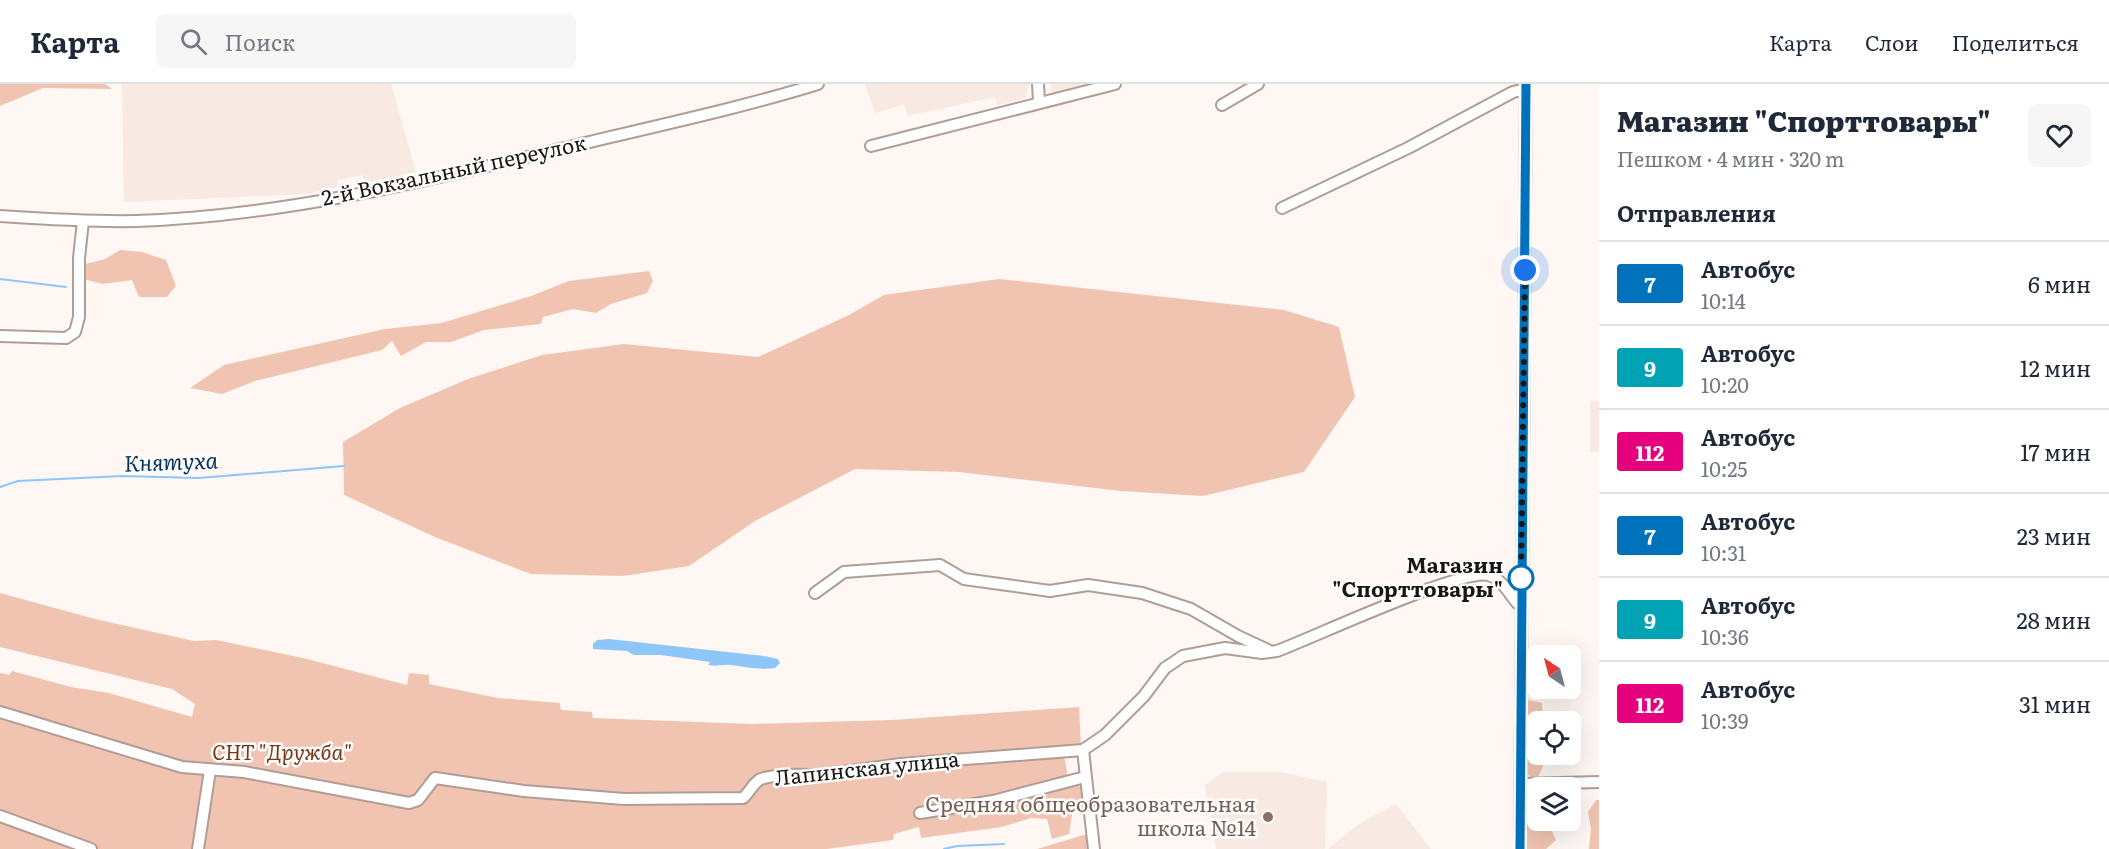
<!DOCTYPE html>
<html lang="ru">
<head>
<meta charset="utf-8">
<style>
	body { margin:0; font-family:Literata,serif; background:#f6f6f7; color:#1f2937; height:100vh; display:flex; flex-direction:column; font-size:22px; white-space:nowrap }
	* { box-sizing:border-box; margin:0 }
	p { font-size:20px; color:#747a83 }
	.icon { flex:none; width:33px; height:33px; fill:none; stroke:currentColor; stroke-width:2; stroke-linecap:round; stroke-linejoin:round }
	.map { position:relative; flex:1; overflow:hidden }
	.drawer { display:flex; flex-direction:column; background:#fff; width:510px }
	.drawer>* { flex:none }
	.badge { padding:0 12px; border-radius:4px; font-size:21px; line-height:39px }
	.needle { width:39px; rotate:324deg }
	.buttons { position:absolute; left:1527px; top:561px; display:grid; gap:12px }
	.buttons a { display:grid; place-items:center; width:54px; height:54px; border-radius:9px; background:#fff; box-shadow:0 6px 24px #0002; font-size:30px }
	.you { position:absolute; width:30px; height:30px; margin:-15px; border:4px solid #fff; border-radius:50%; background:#1a73e8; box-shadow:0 0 0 9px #1a73e833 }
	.map>.badge { position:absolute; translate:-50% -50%; box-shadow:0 0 0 3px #fff }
	h2 { padding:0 18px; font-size:22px; line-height:54px }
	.round { display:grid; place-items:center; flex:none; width:63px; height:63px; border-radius:9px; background:#f6f6f7 }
	.summary { display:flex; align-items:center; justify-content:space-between; height:102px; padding:0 18px }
	h1 { font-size:28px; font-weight:800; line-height:45px }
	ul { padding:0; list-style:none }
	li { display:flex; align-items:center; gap:18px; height:84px; padding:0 18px; border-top:2px solid #e0e1e3 }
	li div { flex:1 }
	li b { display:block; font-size:22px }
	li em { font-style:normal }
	li .badge { min-width:66px; font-weight:700; text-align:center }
	header { display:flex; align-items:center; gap:36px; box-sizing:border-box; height:84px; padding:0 30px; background:#fff; border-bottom:2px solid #e0e1e3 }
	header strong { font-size:28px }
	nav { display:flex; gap:33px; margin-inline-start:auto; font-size:21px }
	.search { width:420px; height:54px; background:#f6f6f7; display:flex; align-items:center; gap:15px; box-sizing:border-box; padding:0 21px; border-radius:9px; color:#747a83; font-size:22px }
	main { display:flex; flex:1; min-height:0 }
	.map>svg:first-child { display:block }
	.built { fill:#f8e9e2 }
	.green { fill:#f0c4b0 }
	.water { fill:#8ec6fa }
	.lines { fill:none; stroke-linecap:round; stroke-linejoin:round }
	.stream { stroke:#8ec6fa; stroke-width:2 }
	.minor-casing { stroke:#b09e96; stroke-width:14 }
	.minor { stroke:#fff; stroke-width:10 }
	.line-casing { stroke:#fff; stroke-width:14 }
	.line { stroke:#0072bc; stroke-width:9 }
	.walk { stroke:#1b1512; stroke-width:6; stroke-dasharray:0 10.8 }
	.stop-dot { fill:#fff; stroke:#0072bc; stroke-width:3 }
	.education-dot { fill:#8d6e63; stroke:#fff; stroke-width:2 }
	.labels { text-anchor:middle; stroke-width:5; stroke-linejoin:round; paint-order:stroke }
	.street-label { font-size:21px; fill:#1b1512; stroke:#fff }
	.stop-label { font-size:21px; font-weight:bold; fill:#1b1512; stroke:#fff; text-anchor:end }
	.park-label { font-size:21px; font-style:italic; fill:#773816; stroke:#fff }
	.education-label { font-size:21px; fill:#785e54; stroke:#fff; text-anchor:end }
	.water-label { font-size:22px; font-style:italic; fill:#073253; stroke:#fff }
</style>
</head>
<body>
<header>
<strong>Карта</strong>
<div class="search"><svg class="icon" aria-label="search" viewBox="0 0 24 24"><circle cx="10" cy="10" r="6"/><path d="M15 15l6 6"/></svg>Поиск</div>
<nav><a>Карта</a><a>Слои</a><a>Поделиться</a></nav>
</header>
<main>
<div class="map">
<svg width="1599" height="765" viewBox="0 0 1599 765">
	<rect width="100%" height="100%" fill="#fef7f3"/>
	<g class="built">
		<path d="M 122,0 L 391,0 L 416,88 L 367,98 L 362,91 L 337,96 L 337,103 L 307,110 L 124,118 Z"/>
		<path d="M 865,0 L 1029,0 L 1026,14 L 997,21 L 995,13 L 908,32 L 904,20 L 875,29 Z"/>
		<path d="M 1051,0 L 1093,0 L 1057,9 L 1050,7 Z"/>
		<rect x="1590" y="317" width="9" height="51"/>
		<path d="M 1223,688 L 1281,688 L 1327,698 L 1325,765 L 1216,765 L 1205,701 Z"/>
		<path d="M 1396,720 L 1431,765 L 1328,765 L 1360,739 Z"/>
	</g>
	<g class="green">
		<path d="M 0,0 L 105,0 L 112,5 L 43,4 L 0,22 Z"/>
		<path d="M 120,166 L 142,168 L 166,176 L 176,202 L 167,213 L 139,213 L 132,196 L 103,200 L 83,195 L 85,180 L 105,175 Z"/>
		<path d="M 649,187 L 653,197 L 647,209 L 611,220 L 596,229 L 573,225 L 543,233 L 541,240 L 484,246 L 451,258 L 426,258 L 401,272 L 392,257 L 382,266 L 255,297 L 222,310 L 190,304 L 224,281 L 385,245 L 442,239 L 531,212 L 569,197 Z"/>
		<path d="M 999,195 L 1284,226 L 1339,243 L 1355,313 L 1304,388 L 1203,412 L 1121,407 L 959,388 L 855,385 L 755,437 L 689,482 L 623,492 L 531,490 L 435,453 L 344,411 L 343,358 L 400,324 L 468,295 L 542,271 L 624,260 L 758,273 L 849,231 L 884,211 Z"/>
		<path d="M 0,509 L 95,535 L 194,557 L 216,556 L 303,574 L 407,601 L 409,589 L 429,591 L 429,600 L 498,614 L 560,619 L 561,626 L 592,628 L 593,634 L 750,640 L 892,636 L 1079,623 L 1081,661 L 1063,665 L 1069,699 L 1073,698 L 1082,704 L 1084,722 L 1073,725 L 1069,750 L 1052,755 L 1047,735 L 1031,734 L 1002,743 L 921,754 L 919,743 L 894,750 L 893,756 L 827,765 L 0,765 L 0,589 L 9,591 L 12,587 L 71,603 L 109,609 L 192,633 L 195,620 L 172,605 L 0,563 Z"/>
		<path d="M 1529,616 L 1542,619 L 1543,637 L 1538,638 L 1538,670 L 1543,671 L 1543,682 L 1538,693 L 1532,694 L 1527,690 L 1525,683 L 1525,620 Z"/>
		<path d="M 1531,711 L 1537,713 L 1538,736 L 1555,737 L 1552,747 L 1556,756 L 1546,765 L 1526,765 L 1526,714 Z"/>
		<path d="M 1596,716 L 1599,716 L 1599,765 L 1589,765 L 1591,745 L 1588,728 Z"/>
		<path d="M 1094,748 L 1097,765 L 1037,765 Z"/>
	</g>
	<path class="water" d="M 609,555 L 764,572 L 778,575 L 780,579 L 775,584 C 759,586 747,583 731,581 C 723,580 717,583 708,581 L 710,578 L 661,571 L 634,571 L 627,567 L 593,565 L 593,560 L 597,556 Z"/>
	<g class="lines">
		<g class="stream">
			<path d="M 0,195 L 66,203"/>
			<path d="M 0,403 L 18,397 L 122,392 L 199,394 L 344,382"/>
			<path d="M 944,765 L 957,762 L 1004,760"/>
		</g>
		<g class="minor-casing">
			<g id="minor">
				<path d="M 1038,0 L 1039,17"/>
				<path d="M 1222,21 L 1258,0"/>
				<path d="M 871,62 L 1115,0"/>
				<path d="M 1282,124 L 1408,64 L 1513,8 L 1526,5"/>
				<path d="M 0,132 C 45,135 90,138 136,137 C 286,132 435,95 581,60 C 660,41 740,24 818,0"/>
				<path d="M 0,252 L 66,254 L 75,248 L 79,233 L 79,174 L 83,137"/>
				<path d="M 815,509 L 844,488 L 940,481 L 964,495 L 1050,507 L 1088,501 L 1142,509 L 1191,525 L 1238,552 L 1268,566"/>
				<path d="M 0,628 L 182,683 L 244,688 L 409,719 L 418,716 L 435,694 L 524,707 L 624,715 L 743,714 C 749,709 752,701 759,696 C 772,689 806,691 821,691 L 901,680 L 1083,666 L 1105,651 L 1144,612 L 1165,584 L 1183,572 L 1225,564 L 1262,569 L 1277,567 C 1312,554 1460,485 1488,491 C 1501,494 1509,509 1517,519 L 1521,520"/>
				<path d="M 1083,666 L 1094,765"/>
				<path d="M 1520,700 L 1599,698"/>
				<path d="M 920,729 L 993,717 L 1085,693"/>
				<path d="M 0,732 L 91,765"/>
				<path d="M 198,765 L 210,686"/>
				<path d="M 1520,765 L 1526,0"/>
			</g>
		</g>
		<use href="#minor" class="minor"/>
	</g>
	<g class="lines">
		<g class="line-casing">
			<path id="line" d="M 1520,765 L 1526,0"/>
		</g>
		<use href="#line" class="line"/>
		<path class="walk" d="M 1521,494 L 1525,186"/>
	</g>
	<circle class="stop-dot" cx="1521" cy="494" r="12"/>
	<circle class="education-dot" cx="1268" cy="733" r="6"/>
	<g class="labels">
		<g class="street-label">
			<text transform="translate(454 87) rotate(-12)" y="7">2-й Вокзальный переулок</text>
			<text transform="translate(867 685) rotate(-6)" y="7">Лапинская улица</text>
		</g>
		<g class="stop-label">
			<text x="1503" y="489">Магазин<tspan x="1503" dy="24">"Спорттовары"</tspan></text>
		</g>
		<g class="park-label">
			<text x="282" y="676">СНТ "Дружба"</text>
		</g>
		<g class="education-label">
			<text x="1256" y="728">Средняя общеобразовательная<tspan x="1256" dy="24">школа №14</tspan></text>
		</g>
		<g class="water-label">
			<text transform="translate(171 378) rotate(-2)" y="8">Княтуха</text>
		</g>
	</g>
</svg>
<div class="buttons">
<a><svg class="needle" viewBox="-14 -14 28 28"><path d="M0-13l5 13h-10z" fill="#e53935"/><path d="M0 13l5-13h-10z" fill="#747a83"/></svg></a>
<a><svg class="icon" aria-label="locate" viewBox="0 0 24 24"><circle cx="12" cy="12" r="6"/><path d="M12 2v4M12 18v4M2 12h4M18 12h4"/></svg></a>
<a><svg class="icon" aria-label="layers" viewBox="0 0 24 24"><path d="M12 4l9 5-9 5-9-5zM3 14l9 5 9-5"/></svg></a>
</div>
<div class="you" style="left:1525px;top:186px"></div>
</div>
<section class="drawer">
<div class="summary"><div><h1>Магазин &quot;Спорттовары&quot;</h1><p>Пешком · 4 мин · 320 m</p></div><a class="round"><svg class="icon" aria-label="heart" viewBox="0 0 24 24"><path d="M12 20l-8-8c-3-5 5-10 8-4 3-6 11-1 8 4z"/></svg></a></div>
<h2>Отправления</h2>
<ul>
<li><span class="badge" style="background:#0072bc;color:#fff">7</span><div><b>Автобус</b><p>10:14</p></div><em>6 мин</em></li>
<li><span class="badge" style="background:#00a3b4;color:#fff">9</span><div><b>Автобус</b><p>10:20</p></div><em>12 мин</em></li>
<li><span class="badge" style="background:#e6007e;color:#fff">112</span><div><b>Автобус</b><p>10:25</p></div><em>17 мин</em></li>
<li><span class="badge" style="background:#0072bc;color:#fff">7</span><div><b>Автобус</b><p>10:31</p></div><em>23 мин</em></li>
<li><span class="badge" style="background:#00a3b4;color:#fff">9</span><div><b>Автобус</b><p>10:36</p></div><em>28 мин</em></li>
<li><span class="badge" style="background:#e6007e;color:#fff">112</span><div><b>Автобус</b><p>10:39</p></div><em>31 мин</em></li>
</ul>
</section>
</main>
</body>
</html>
